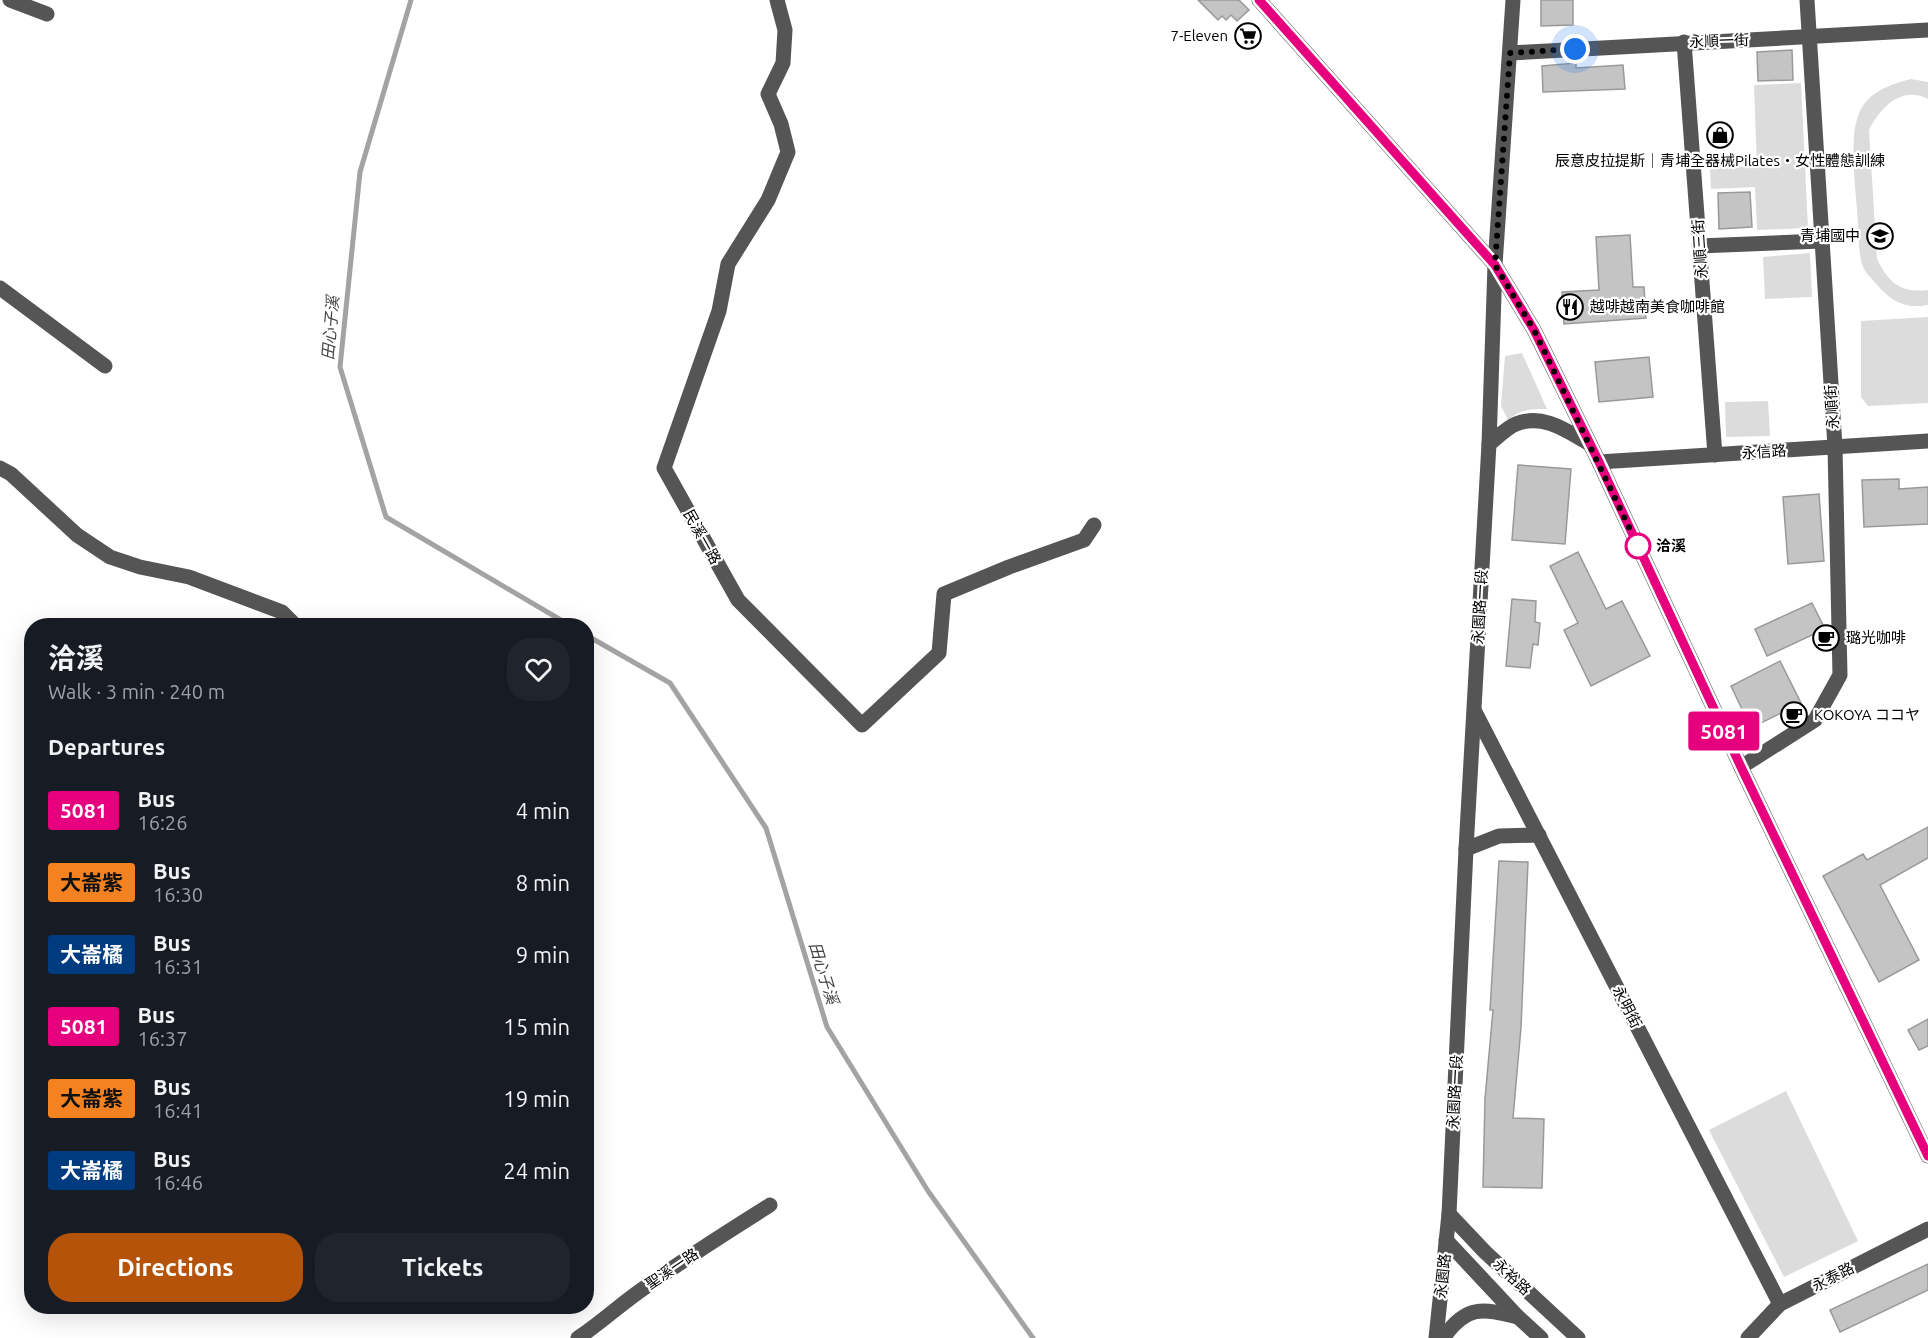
<!DOCTYPE html>
<html lang="en">
<head>
<meta charset="utf-8">
<style>
	body { margin:0; font-family:Ubuntu,"Noto Sans TC","Noto Sans JP",sans-serif; background:#20242c; color:#f1f3f6; height:100vh; display:flex; flex-direction:column; font-size:22px; white-space:nowrap }
	* { box-sizing:border-box; margin:0 }
	p { font-size:20px; color:#9ea1a6 }
	.icon { flex:none; width:33px; height:33px; fill:none; stroke:currentColor; stroke-width:2; stroke-linecap:round; stroke-linejoin:round }
	.map { position:relative; flex:1; overflow:hidden }
	.side { position:absolute; left:24px; top:618px; width:570px; height:696px; display:flex; flex-direction:column; background:#171b24; border-radius:24px; box-shadow:0 6px 24px #0002 }
	.side>* { flex:none }
	.badge { padding:0 12px; border-radius:4px; font-size:21px; line-height:39px }
	.you { position:absolute; width:30px; height:30px; margin:-15px; border:4px solid #fff; border-radius:50%; background:#1a73e8; box-shadow:0 0 0 9px #1a73e833 }
	.map>.badge { position:absolute; translate:-50% -50%; box-shadow:0 0 0 3px #fff }
	h2 { padding:0 24px; font-size:22px; line-height:54px }
	.round { display:grid; place-items:center; flex:none; width:63px; height:63px; border-radius:24px; background:#20242c }
	.summary { display:flex; align-items:center; justify-content:space-between; height:102px; padding:0 24px }
	h1 { font-size:28px; font-weight:700; line-height:45px }
	.cta { display:flex; gap:12px; margin-top:auto; padding:12px 24px }
	.cta a { flex:1; height:69px; border-radius:24px; background:#b45309; color:#fff; font-size:24px; font-weight:700; line-height:69px; text-align:center }
	.cta a+a { background:#20242c; color:#f1f3f6 }
	ul { padding:0; list-style:none }
	li { display:flex; align-items:center; gap:18px; height:72px; padding:0 24px }
	li div { flex:1 }
	li b { display:block; font-size:22px }
	li em { font-style:normal }
	li .badge { min-width:66px; font-weight:700; text-align:center }
	.map>svg:first-child { display:block }
	.green { fill:#dcdcdc }
	.lines { fill:none; stroke-linecap:round; stroke-linejoin:round }
	.stream { stroke:#a3a3a3; stroke-width:5 }
	.building { fill:#c4c4c4; stroke:#999; stroke-width:1.5 }
	.minor { stroke:#555; stroke-width:15 }
	.line-casing { stroke:#fff; stroke-width:14 }
	.line { stroke:#e6007e; stroke-width:9 }
	.walk { stroke:#000; stroke-width:6; stroke-dasharray:0 10.8 }
	.stop-dot { fill:#fff; stroke:#e6007e; stroke-width:3 }
	.labels { text-anchor:middle; stroke-width:4.5; stroke-linejoin:round; paint-order:stroke }
	.poi-label { font-size:15px; fill:#000; stroke:#fff; text-anchor:start }
	.street-label { font-size:15px; fill:#000; stroke:#fff }
	.stop-label { font-size:15px; font-weight:bold; fill:#000; stroke:#fff; text-anchor:start }
	.water-label { font-size:16px; font-style:italic; fill:#444; stroke:#fff }
</style>
</head>
<body>
<div class="map">
<svg width="1928" height="1338" viewBox="0 0 1928 1338">
	<rect width="100%" height="100%" fill="#fff"/>
	<g class="green">
		<path d="M 1911,79 L 1928,82 L 1928,99 C 1901,85 1880,108 1869,130 L 1877,259 C 1889,283 1900,293 1928,290 L 1928,305 C 1903,310 1888,299 1873,280 C 1870,277 1866,273 1864,269 C 1858,256 1859,238 1858,223 C 1856,194 1852,165 1854,136 C 1854,129 1857,119 1859,113 C 1868,92 1891,84 1911,79 Z"/>
		<path d="M 1801,83 L 1808,228 L 1757,230 L 1755,187 L 1711,189 L 1710,168 L 1757,166 L 1754,85 Z"/>
		<path d="M 1810,253 L 1812,297 L 1765,299 L 1763,257 Z"/>
		<path d="M 1928,317 L 1928,403 L 1868,406 L 1861,397 L 1861,321 Z"/>
		<path d="M 1522,353 L 1547,409 C 1531,409 1521,409 1508,420 L 1501,406 L 1505,356 Z"/>
		<path d="M 1768,401 L 1770,436 L 1726,437 L 1725,402 Z"/>
		<path d="M 1786,1091 L 1858,1241 L 1784,1277 L 1709,1130 Z"/>
	</g>
	<g class="lines">
		<g class="stream">
			<path d="M 411,0 L 360,172 L 340,367 L 386,517 L 571,626"/>
			<path d="M 586,635 L 670,683 L 766,828 L 827,1027 L 928,1191 L 1033,1338"/>
		</g>
	</g>
	<g class="building">
		<path d="M 1198,0 L 1239,0 L 1249,10 L 1237,21 L 1231,15 L 1226,20 L 1222,16 L 1218,20 Z"/>
		<path d="M 1541,0 L 1573,0 L 1573,25 L 1541,26 Z"/>
		<path d="M 1792,50 L 1793,80 L 1758,81 L 1757,52 Z"/>
		<path d="M 1576,63 L 1576,68 L 1623,65 L 1625,89 L 1543,92 L 1542,66 Z"/>
		<path d="M 1750,192 L 1752,227 L 1719,229 L 1718,193 Z"/>
		<path d="M 1630,235 L 1633,287 L 1644,287 L 1646,318 L 1564,324 L 1562,292 L 1599,290 L 1596,237 Z"/>
		<path d="M 1649,357 L 1653,397 L 1599,402 L 1595,362 Z"/>
		<path d="M 1518,465 L 1571,469 L 1565,544 L 1512,540 Z"/>
		<path d="M 1899,479 L 1899,489 L 1928,487 L 1928,524 L 1864,527 L 1862,480 Z"/>
		<path d="M 1819,494 L 1824,561 L 1788,564 L 1783,497 Z"/>
		<path d="M 1578,552 L 1606,609 L 1622,601 L 1650,656 L 1591,686 L 1564,630 L 1578,623 L 1550,566 Z"/>
		<path d="M 1512,599 L 1536,601 L 1535,622 L 1540,623 L 1538,645 L 1533,644 L 1530,668 L 1506,666 Z"/>
		<path d="M 1812,603 L 1825,629 L 1767,656 L 1755,629 Z"/>
		<path d="M 1780,661 L 1801,703 L 1751,728 L 1731,686 Z"/>
		<path d="M 1928,827 L 1928,858 L 1880,885 L 1919,960 L 1879,982 L 1823,876 L 1863,854 L 1867,860 Z"/>
		<path d="M 1499,861 L 1528,862 L 1521,1027 L 1513,1118 L 1544,1119 L 1542,1188 L 1483,1187 L 1485,1099 L 1493,1010 L 1490,1010 Z"/>
		<path d="M 1928,1019 L 1928,1046 L 1919,1050 L 1908,1030 Z"/>
		<path d="M 1928,1264 L 1928,1290 L 1840,1332 L 1830,1310 Z"/>
	</g>
	<g class="lines">
		<g class="minor">
			<path d="M 10,0 L 47,14"/>
			<path d="M 777,0 L 785,30 L 783,63 L 768,94 L 781,124 L 788,152 L 768,200 L 728,264 L 719,311 L 664,468 L 738,600 L 862,725 L 939,653 L 944,594 L 1009,567 L 1084,540 L 1094,525"/>
			<path d="M 1259,0 L 1495,265 L 1534,330 L 1599,462 L 1741,767 L 1928,1156"/>
			<path d="M 1684,42 L 1715,455"/>
			<path d="M 1510,53 L 1928,30"/>
			<path d="M 1699,246 L 1822,241"/>
			<path d="M 0,288 L 105,366"/>
			<path d="M 1489,444 C 1497,438 1506,428 1516,424 C 1543,413 1567,431 1590,444"/>
			<path d="M 1599,462 L 1928,441"/>
			<path d="M 0,468 L 11,474 L 77,535 L 110,557 L 140,567 L 189,577 L 282,612 L 296,626"/>
			<path d="M 1475,712 L 1780,1304"/>
			<path d="M 1741,767 L 1815,720 L 1840,675 L 1835,447 L 1807,0"/>
			<path d="M 1466,849 L 1499,836 L 1539,835"/>
			<path d="M 1449,1214 L 1485,1252 L 1578,1338"/>
			<path d="M 1446,1240 L 1518,1317 L 1541,1338"/>
			<path d="M 578,1338 C 602,1322 623,1302 647,1286 C 687,1257 729,1231 770,1205"/>
			<path d="M 1436,1338 L 1449,1214 L 1466,849 L 1489,444 L 1495,265 L 1513,0"/>
			<path d="M 1443,1338 C 1467,1305 1481,1308 1518,1317"/>
			<path d="M 1748,1338 L 1780,1304 L 1928,1229"/>
		</g>
	</g>
	<g class="lines">
		<g class="line-casing">
			<path id="line" d="M 1259,0 L 1495,265 L 1534,330 L 1599,462 L 1741,767 L 1928,1156"/>
		</g>
		<use href="#line" class="line"/>
		<path class="walk" d="M 1575,49 L 1510,53 L 1495,265 L 1534,330 L 1638,546"/>
	</g>
	<defs>
		<g id="supermarket-ring" transform="scale(1.35)"><circle r="9.5" fill="#fff" stroke="#000" stroke-width="1.5"/><path d="M-6-5.5h2.5l.6 2H6L4.5 2H-2.5L-4.4-4H-6ZM-1.5 3.2a1.3 1.3 0 1 0 .1 0ZM3 3.2a1.3 1.3 0 1 0 .1 0Z" fill="#000"/></g>
		<g id="shop-ring" transform="scale(1.35)"><circle r="9.5" fill="#fff" stroke="#000" stroke-width="1.5"/><path d="M-5-2.5h2.3a2.7 3.5 0 0 1 5.4 0H5L5.5 6h-11ZM-1.5-2.5h3a1.5 2.3 0 0 0-3 0Z" fill="#000"/></g>
		<g id="school-ring" transform="scale(1.35)"><circle r="9.5" fill="#fff" stroke="#000" stroke-width="1.5"/><path d="M0-5L7-2L0 1L-7-2ZM-4 1L0 2.5L4 1V4Q0 6-4 4Z" fill="#000"/></g>
		<g id="restaurant-ring" transform="scale(1.35)"><circle r="9.5" fill="#fff" stroke="#000" stroke-width="1.5"/><path d="M-5-6h1v4h1v-4h1v4h1v-4h1v5L-1.5 .5V6h-2V.5L-5-1ZM5-6V6H3V1.5H1.5Q1.5-4 5-6Z" fill="#000"/></g>
		<g id="cafe-ring" transform="scale(1.35)"><circle r="9.5" fill="#fff" stroke="#000" stroke-width="1.5"/><path d="M-5.5-4.5H6V0H3Q3 3.5 0 3.5H-2.5Q-5.5 3.5-5.5 0ZM3-3.2v2h1.7v-2ZM-6 4.5H4V6H-6Z" fill="#000"/></g>
	</defs>
	<g fill-rule="evenodd">
		<use href="#supermarket-ring" x="1248" y="36"/>
		<use href="#shop-ring" x="1720" y="135"/>
		<use href="#school-ring" x="1880" y="236"/>
		<use href="#restaurant-ring" x="1570" y="307"/>
		<use href="#cafe-ring" x="1826" y="638"/>
		<use href="#cafe-ring" x="1794" y="715"/>
	</g>
	<circle class="stop-dot" cx="1638" cy="546" r="12"/>
	<g class="labels">
		<g class="poi-label">
			<text x="1228" y="41" text-anchor="end">7-Eleven</text>
			<text x="1720" y="166" text-anchor="middle">辰意皮拉提斯｜青埔全器械Pilates・女性體態訓練</text>
			<text x="1860" y="241" text-anchor="end">青埔國中</text>
			<text x="1590" y="312">越啡越南美食咖啡館</text>
			<text x="1846" y="643">璐光咖啡</text>
			<text x="1814" y="720">KOKOYA ココヤ</text>
		</g>
		<g class="street-label">
			<text transform="translate(1719 41) rotate(-2)" y="5">永順一街</text>
			<text transform="translate(1700 249) rotate(-94)" y="5">永順三街</text>
			<text transform="translate(1832 407) rotate(-94)" y="5">永順街</text>
			<text transform="translate(1764 452) rotate(-4)" y="5">永信路</text>
			<text transform="translate(702 537) rotate(61)" y="5">民溪一路</text>
			<text transform="translate(1480 607) rotate(-87)" y="5">永園路一段</text>
			<text transform="translate(1627 1007) rotate(63)" y="5">永明街</text>
			<text transform="translate(1455 1092) rotate(-87)" y="5">永園路一段</text>
			<text transform="translate(672 1269) rotate(-34)" y="5">聖溪一路</text>
			<text transform="translate(1443 1276) rotate(-84)" y="5">永園路</text>
			<text transform="translate(1512 1277) rotate(43)" y="5">永裕路</text>
			<text transform="translate(1833 1277) rotate(-27)" y="5">永泰路</text>
		</g>
		<g class="stop-label">
			<text x="1656" y="551">洽溪</text>
		</g>
		<g class="water-label">
			<text transform="translate(330 328) rotate(-85)" y="6">田心子溪</text>
			<text transform="translate(824 973) rotate(73)" y="6">田心子溪</text>
		</g>
	</g>
</svg>
<div class="you" style="left:1575px;top:49px"></div>
<b class="badge" style="left:1724px;top:731px;background:#e6007e;color:#fff">5081</b>
<section class="side">
<div class="summary"><div><h1>洽溪</h1><p>Walk · 3 min · 240 m</p></div><a class="round"><svg class="icon" aria-label="heart" viewBox="0 0 24 24"><path d="M12 20l-8-8c-3-5 5-10 8-4 3-6 11-1 8 4z"/></svg></a></div>
<h2>Departures</h2>
<ul>
<li><span class="badge" style="background:#e6007e;color:#fff">5081</span><div><b>Bus</b><p>16:26</p></div><em>4 min</em></li>
<li><span class="badge" style="background:#f58220;color:#111">大崙紫</span><div><b>Bus</b><p>16:30</p></div><em>8 min</em></li>
<li><span class="badge" style="background:#003b80;color:#fff">大崙橘</span><div><b>Bus</b><p>16:31</p></div><em>9 min</em></li>
<li><span class="badge" style="background:#e6007e;color:#fff">5081</span><div><b>Bus</b><p>16:37</p></div><em>15 min</em></li>
<li><span class="badge" style="background:#f58220;color:#111">大崙紫</span><div><b>Bus</b><p>16:41</p></div><em>19 min</em></li>
<li><span class="badge" style="background:#003b80;color:#fff">大崙橘</span><div><b>Bus</b><p>16:46</p></div><em>24 min</em></li>
</ul>
<div class="cta"><a>Directions</a><a>Tickets</a></div>
</section>
</div>
</body>
</html>
